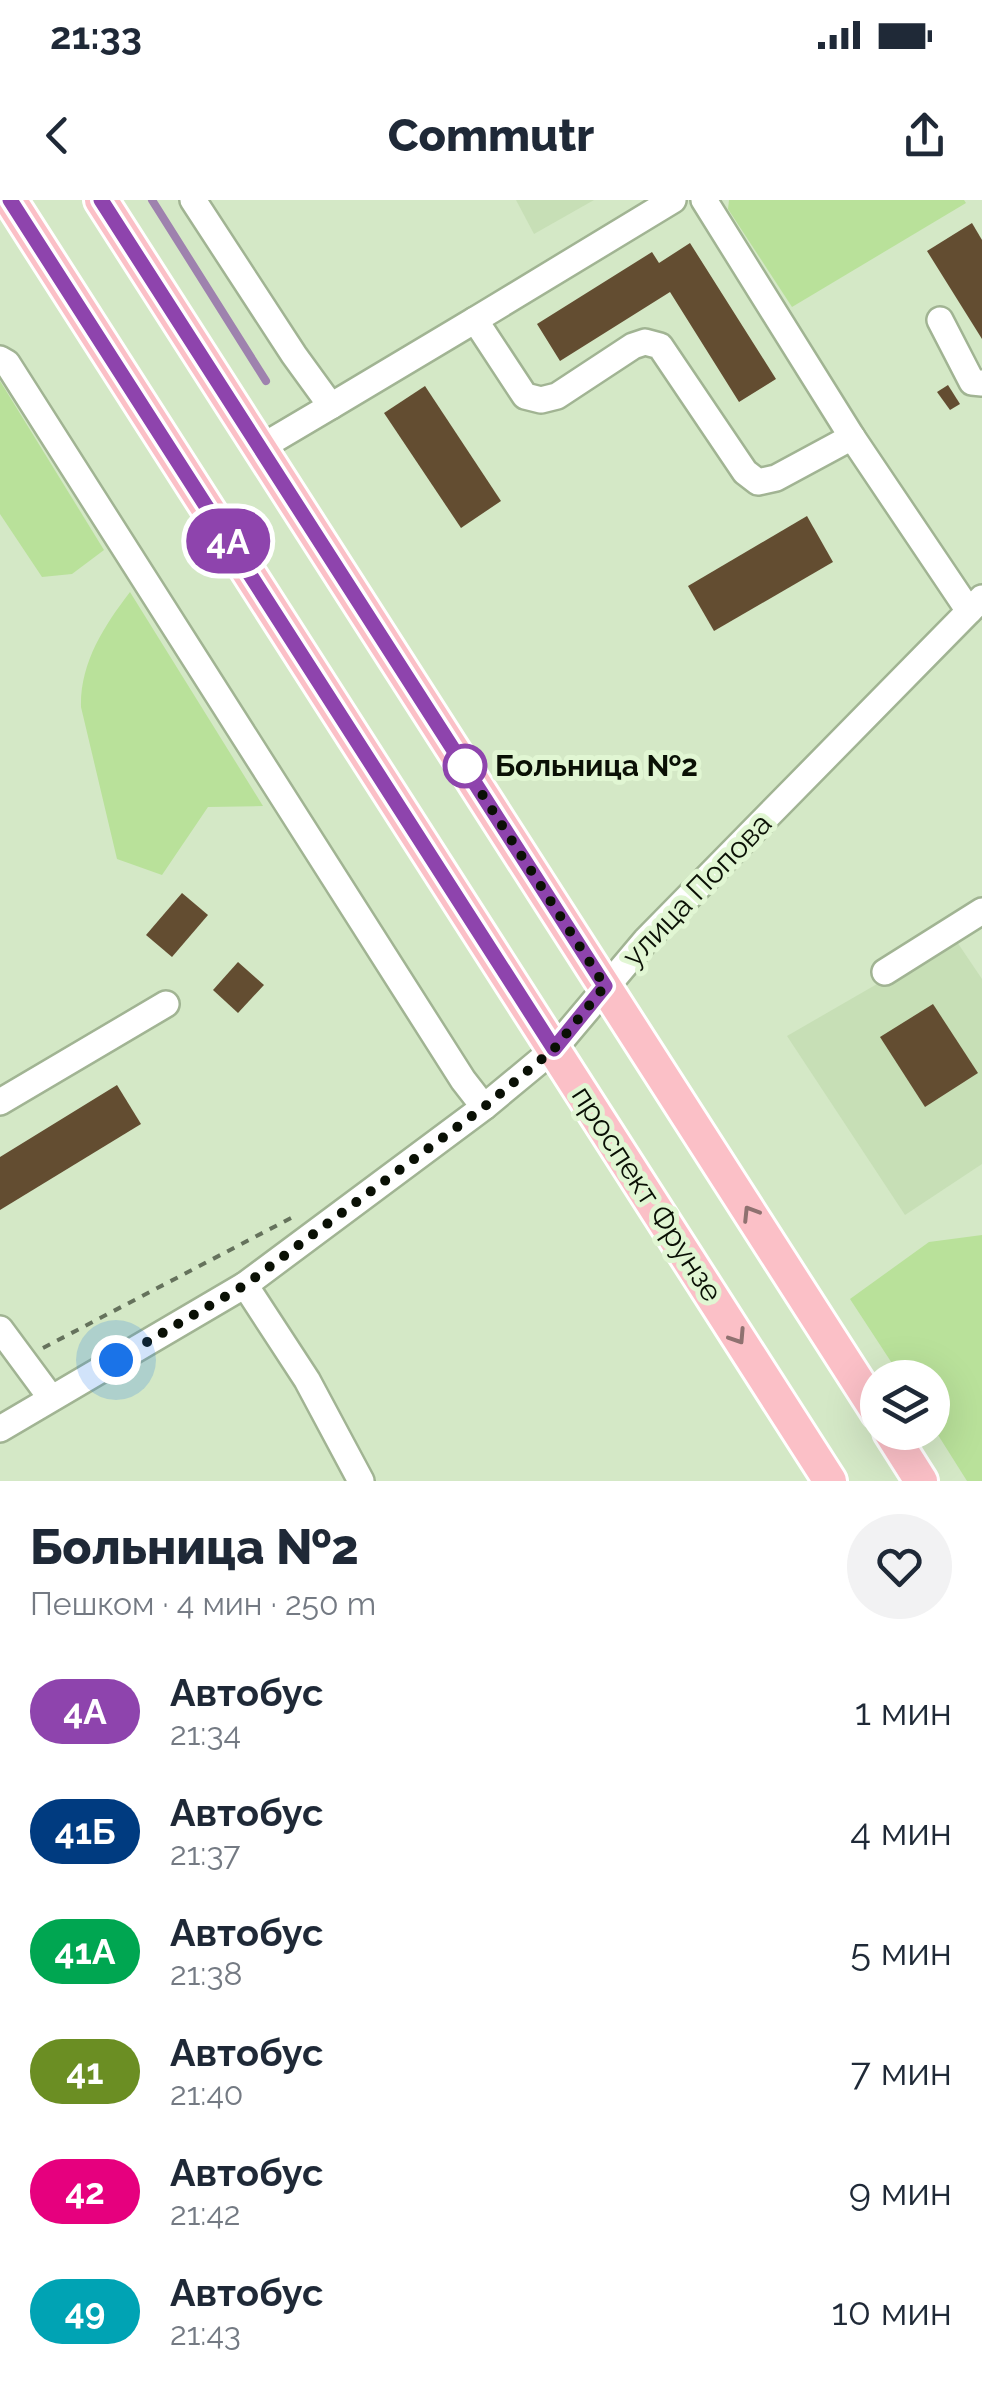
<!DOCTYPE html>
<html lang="ru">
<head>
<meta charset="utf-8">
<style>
	body { margin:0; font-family:Raleway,sans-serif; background:#f2f2f3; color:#1f2937; height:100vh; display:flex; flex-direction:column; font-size:38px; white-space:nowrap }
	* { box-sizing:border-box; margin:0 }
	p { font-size:32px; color:#747a83 }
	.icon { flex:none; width:55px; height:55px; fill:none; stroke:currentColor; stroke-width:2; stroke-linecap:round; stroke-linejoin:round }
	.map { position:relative; height:1281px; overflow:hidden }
	.details { display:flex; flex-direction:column; background:#fff; flex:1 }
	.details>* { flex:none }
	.badge { padding:0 20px; border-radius:32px; font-size:35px; line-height:65px }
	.tools { position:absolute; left:860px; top:1160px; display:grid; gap:20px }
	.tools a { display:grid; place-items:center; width:90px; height:90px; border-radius:50%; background:#fff; box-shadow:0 10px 40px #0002; font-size:50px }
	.you { position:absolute; width:50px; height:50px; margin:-25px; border:8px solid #fff; border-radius:50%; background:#1a73e8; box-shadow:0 0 0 15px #1a73e833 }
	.map>.badge { position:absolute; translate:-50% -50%; box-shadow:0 0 0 5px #fff }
	.round { display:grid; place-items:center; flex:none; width:105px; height:105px; border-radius:52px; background:#f2f2f3 }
	.headline { display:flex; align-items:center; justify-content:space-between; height:170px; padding:0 30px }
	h1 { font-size:48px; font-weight:800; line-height:75px }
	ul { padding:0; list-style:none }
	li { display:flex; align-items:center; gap:30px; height:120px; padding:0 30px }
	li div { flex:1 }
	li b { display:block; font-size:38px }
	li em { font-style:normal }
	li .badge { min-width:110px; font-weight:700; text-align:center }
	.status { display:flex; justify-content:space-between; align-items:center; height:70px; padding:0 50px; background:#fff; direction:ltr }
	.status svg { height:28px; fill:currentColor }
	header { display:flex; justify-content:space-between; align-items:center; height:130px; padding:0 30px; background:#fff; font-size:45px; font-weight:800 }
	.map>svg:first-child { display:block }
	.built { fill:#c7dfb6 }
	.green { fill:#b9e19a }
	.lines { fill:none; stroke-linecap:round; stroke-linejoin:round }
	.stream { stroke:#9e82ae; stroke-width:8 }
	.building { fill:#634d31 }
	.minor-casing { stroke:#a1b493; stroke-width:30 }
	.major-casing { stroke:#fff; stroke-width:38 }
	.path { stroke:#65725c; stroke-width:4; stroke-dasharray:8 8; stroke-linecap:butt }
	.minor { stroke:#fff; stroke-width:25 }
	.major { stroke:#fbc0c7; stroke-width:32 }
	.oneway { stroke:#8f7170 }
	.line-casing { stroke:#fff; stroke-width:22 }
	.line { stroke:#8e44ad; stroke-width:15 }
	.walk { stroke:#0a1005; stroke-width:10; stroke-dasharray:0 18 }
	.stop-dot { fill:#fff; stroke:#8e44ad; stroke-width:5 }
	.labels { text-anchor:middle; stroke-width:10; stroke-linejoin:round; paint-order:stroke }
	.stop-label { font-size:30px; font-weight:bold; fill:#0a1005; stroke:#e1f6d3; text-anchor:start }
	.street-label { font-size:30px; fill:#0a1005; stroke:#e1f6d3 }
</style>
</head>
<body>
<div class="status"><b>21:33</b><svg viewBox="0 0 49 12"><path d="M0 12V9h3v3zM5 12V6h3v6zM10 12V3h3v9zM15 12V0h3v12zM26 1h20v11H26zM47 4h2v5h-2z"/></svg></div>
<header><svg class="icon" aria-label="back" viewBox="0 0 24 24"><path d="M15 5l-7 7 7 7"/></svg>Commutr<svg class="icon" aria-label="share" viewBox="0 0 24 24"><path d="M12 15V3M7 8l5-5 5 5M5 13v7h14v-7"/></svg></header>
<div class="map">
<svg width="982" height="1281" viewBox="0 0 982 1281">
	<rect width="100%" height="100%" fill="#d4e8c6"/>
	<g class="built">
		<path d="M 516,0 L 594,0 L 534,34 Z"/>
		<path d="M 955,739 L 982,779 L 982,964 L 905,1015 L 787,836 Z"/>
	</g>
	<g class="green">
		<path d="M 729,0 L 964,0 L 966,3 L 792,107 L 728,9 Z"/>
		<path d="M 0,181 L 104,350 L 72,374 L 42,377 L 0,314 Z"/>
		<path d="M 130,392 L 263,606 L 208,607 L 162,675 L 117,659 L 81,507 C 80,463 104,426 130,392 Z"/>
		<path d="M 982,1035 L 982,1281 L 967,1281 L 933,1227 L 932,1178 L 901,1177 L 850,1099 L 929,1042 Z"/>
	</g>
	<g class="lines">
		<path class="stream" d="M 152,0 L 266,181"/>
	</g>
	<g class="building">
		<path d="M 972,23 L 982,40 L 982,139 L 927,51 Z"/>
		<path d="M 690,43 L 776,179 L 739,202 L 670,92 L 560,161 L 537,124 L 652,52 L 659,63 Z"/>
		<path d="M 948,185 L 960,204 L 950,210 L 937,192 Z"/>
		<path d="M 425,186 L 501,301 L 461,328 L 384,213 Z"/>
		<path d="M 807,316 L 833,362 L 714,431 L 688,386 Z"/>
		<path d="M 182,693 L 208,715 L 172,757 L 146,735 Z"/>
		<path d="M 238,762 L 264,785 L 238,813 L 213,790 Z"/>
		<path d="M 933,804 L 978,873 L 925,907 L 880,837 Z"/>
		<path d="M 117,885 L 141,924 L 0,1010 L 0,957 Z"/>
	</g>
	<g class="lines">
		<g class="minor-casing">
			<g id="minor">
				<path d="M 193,0 L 294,155 L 331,206 L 475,120 L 525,196 L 541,200 L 557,196 L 633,146 L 645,142 L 660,146 L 745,272 L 758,282 L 776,278 L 852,237"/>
				<path d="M 704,0 L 852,237 L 969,411"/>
				<path d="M 475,120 L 673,0"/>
				<path d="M 940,120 L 972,182 L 982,183"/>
				<path d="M 0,159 L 7,163 L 463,880 L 484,907"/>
				<path d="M 260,248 L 331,206"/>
				<path d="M 885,772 L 982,711"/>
				<path d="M 0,902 L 166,804"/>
				<path d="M 245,1085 L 307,1180 L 361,1281"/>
				<path d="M 0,1129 L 51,1198"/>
				<path d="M 0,1229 L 245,1085 L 484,907 L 554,849 L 646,740 L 982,398"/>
			</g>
		</g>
		<g class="major-casing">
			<g id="major">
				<path d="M 10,0 L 830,1281"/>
				<path d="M 101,0 L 878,1213"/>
				<path d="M 890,1232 L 921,1281"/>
			</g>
		</g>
		<path class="path" d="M 43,1148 L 291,1018"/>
		<use href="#minor" class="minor"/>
		<use href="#major" class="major"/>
	</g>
	<defs><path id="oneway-chevron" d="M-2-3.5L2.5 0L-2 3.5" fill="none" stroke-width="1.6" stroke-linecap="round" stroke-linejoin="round" transform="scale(2.5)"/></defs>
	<g class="oneway">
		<use href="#oneway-chevron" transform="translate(750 1013) rotate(-122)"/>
		<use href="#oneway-chevron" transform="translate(738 1137) rotate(57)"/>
	</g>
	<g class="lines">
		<g class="line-casing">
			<path id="line" d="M 10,0 L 554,849 L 605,786 L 101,0"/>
		</g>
		<use href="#line" class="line"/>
		<path class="walk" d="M 116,1160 L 245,1085 L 484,907 L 554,849 L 605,786 L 462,563 L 465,566"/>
	</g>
	<circle class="stop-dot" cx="465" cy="566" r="20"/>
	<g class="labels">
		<g class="stop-label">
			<text x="495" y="576">Больница №2</text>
		</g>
		<g class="street-label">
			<text transform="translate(697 690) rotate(-46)" y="10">улица Попова</text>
			<text transform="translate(647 994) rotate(57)" y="10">проспект Фрунзе</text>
		</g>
	</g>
</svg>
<div class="tools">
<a><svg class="icon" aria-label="layers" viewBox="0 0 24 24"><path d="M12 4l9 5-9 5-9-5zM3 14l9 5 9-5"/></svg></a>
</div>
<div class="you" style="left:116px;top:1160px"></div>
<b class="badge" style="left:228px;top:341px;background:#8e44ad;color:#fff">4А</b>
</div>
<section class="details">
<div class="headline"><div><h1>Больница №2</h1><p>Пешком · 4 мин · 250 m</p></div><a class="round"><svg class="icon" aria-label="heart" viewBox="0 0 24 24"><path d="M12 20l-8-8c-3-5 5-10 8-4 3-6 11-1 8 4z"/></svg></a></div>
<ul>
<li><span class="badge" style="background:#8e44ad;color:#fff">4А</span><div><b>Автобус</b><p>21:34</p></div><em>1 мин</em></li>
<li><span class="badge" style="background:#003b80;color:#fff">41Б</span><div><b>Автобус</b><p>21:37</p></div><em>4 мин</em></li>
<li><span class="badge" style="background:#00a651;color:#fff">41А</span><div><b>Автобус</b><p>21:38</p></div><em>5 мин</em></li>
<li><span class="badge" style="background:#6b8e23;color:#fff">41</span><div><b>Автобус</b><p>21:40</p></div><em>7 мин</em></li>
<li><span class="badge" style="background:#e6007e;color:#fff">42</span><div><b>Автобус</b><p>21:42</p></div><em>9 мин</em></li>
<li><span class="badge" style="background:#00a3b4;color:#fff">49</span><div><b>Автобус</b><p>21:43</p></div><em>10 мин</em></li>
</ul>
</section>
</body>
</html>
